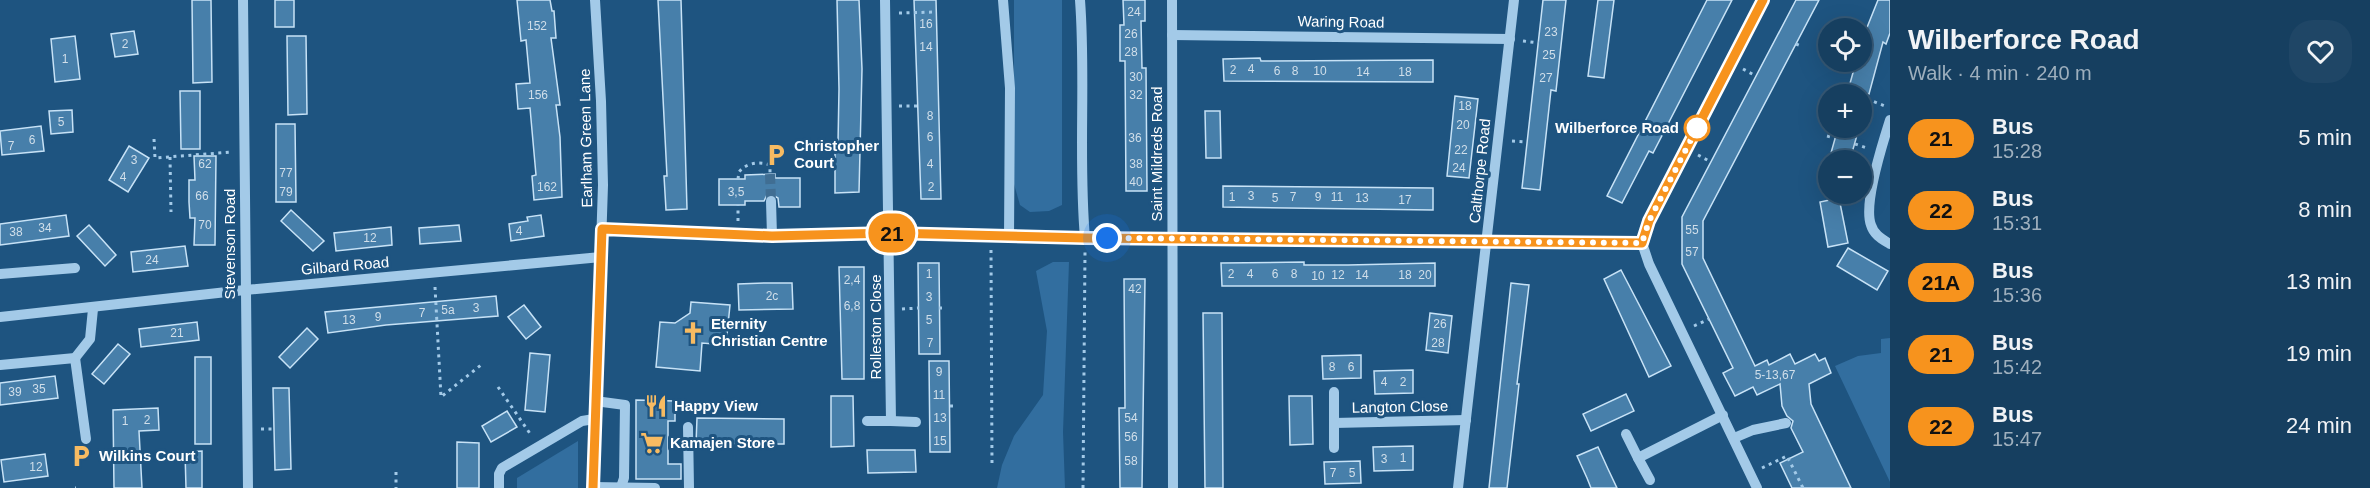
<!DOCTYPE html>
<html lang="en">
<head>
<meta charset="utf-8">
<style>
	body { margin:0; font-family:Helvetica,sans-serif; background:#1f4666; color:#f1f3f6; height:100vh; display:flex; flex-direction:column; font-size:22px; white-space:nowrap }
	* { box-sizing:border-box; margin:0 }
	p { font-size:20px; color:#9eafbd }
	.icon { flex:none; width:33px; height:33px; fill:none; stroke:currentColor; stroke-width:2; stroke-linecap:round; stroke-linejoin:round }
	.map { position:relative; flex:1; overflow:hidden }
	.details { display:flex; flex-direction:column; background:#163f60; width:480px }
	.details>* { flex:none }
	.badge { padding:0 12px; border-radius:20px; font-size:21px; line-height:39px }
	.controls { position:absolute; left:1818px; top:18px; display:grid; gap:12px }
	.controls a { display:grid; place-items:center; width:54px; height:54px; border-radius:50%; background:#163f60; box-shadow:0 6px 24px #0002,0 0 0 2px #355875; font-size:30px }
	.you { position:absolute; width:30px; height:30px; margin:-15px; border:4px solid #fff; border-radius:50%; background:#1a73e8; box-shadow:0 0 0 9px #1a73e833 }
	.map>.badge { position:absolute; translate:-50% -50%; box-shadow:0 0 0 3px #fff }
	.round { display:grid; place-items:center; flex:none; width:63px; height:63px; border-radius:24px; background:#1f4666 }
	.head { display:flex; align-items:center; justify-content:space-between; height:102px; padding:0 18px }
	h1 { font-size:28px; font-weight:600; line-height:45px }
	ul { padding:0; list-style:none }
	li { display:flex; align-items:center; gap:18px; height:72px; padding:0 18px }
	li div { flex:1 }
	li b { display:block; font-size:22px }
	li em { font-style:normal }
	li .badge { min-width:66px; font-weight:700; text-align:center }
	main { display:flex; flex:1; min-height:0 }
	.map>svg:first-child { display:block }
	.green { fill:#326e9f }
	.building { fill:#477faa; stroke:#c7e2f6; stroke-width:1.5 }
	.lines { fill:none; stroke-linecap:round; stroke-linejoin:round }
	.minor-tunnel { stroke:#406e93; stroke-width:10; stroke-dasharray:10 5; stroke-linecap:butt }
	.path { stroke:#a3cae8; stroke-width:3; stroke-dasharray:3 4.5; stroke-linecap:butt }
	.minor { stroke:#a3cae8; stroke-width:10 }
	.line-casing { stroke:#fff; stroke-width:14 }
	.line { stroke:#f7931d; stroke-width:9 }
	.walk { stroke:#fff; stroke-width:6; stroke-dasharray:0 10.8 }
	.stop-dot { fill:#fff; stroke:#f7931d; stroke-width:3 }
	.labels { text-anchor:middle; stroke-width:6; stroke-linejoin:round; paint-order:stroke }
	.number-label { font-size:12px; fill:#d1dfea }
	.street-label { font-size:15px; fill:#fff; stroke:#1e5480 }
	.stop-label { font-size:15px; font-weight:bold; fill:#fff; stroke:#1e5480; text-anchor:end }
	.poi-label { font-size:15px; font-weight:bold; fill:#fff; stroke:#1e5480; text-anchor:start }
</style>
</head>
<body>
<main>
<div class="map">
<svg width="1890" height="488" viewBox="0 0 1890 488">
	<rect width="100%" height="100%" fill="#1e5480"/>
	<g class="green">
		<path d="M 1014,0 L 1062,0 L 1062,205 L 1049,211 L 1030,212 L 1020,205 L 1014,184 Z"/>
		<path d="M 1053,262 L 1069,262 L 1063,432 L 1065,488 L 997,488 L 1002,465 L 1014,436 L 1043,395 L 1047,331 L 1036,271 Z"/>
		<path d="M 1890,338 L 1890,482 L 1835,366 L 1858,356 L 1881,353 L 1881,339 Z"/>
		<path d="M 578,441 L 578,488 L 517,488 L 517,478 Z"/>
	</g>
	<g class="building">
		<path d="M 192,0 L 211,0 L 212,82 L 193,83 Z"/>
		<rect x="275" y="0" width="19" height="27"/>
		<path d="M 517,0 L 550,0 L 552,11 L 554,11 L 556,38 L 551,38 L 560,105 L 556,105 L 560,137 L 562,197 L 534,200 L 532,176 L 536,175 L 530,108 L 518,109 L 516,84 L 530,83 L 526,40 L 521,41 Z"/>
		<path d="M 658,0 L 681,0 L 687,209 L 666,210 L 664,176 L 667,176 Z"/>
		<path d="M 837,0 L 859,0 L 862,69 L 859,192 L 835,193 L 835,143 L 838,143 L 839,89 Z"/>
		<path d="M 914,0 L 936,0 L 941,199 L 921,199 Z"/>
		<path d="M 1123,0 L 1145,0 L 1145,21 L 1141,21 L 1142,68 L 1146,68 L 1147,191 L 1126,191 L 1125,61 L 1120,61 L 1120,25 L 1124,25 Z"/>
		<path d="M 1543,0 L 1566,0 L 1556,91 L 1551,90 L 1540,190 L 1522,188 Z"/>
		<path d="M 1598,0 L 1614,0 L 1604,78 L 1588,76 Z"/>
		<path d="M 1707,0 L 1732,0 L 1653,153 L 1649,151 L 1622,203 L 1607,196 Z"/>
		<path d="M 1796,0 L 1819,0 L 1703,221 L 1703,258 L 1755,366 L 1767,360 L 1769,365 L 1790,354 L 1795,364 L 1815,354 L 1819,361 L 1825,358 L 1831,373 L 1809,384 L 1811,404 L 1851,488 L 1792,488 L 1780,463 L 1803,452 L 1791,428 L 1793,421 L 1787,416 L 1782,406 L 1780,384 L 1757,395 L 1753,387 L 1735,396 L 1723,373 L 1733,368 L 1682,264 L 1682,217 Z"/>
		<path d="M 1878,0 L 1890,0 L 1890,33 L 1886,44 L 1883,42 L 1869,94 L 1847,94 L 1856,62 L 1862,62 L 1862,40 Z"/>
		<path d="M 134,31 L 138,54 L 115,57 L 111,34 Z"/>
		<path d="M 75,36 L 80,79 L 55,82 L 51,39 Z"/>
		<path d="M 287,36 L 306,36 L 307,114 L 288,115 Z"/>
		<path d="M 1260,58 L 1261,61 L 1433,60 L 1433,82 L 1224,81 L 1223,59 Z"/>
		<path d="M 180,91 L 200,91 L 200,149 L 181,149 Z"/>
		<path d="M 1455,96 L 1478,99 L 1469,178 L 1447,176 Z"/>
		<path d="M 72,110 L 73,132 L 51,134 L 49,111 Z"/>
		<path d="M 1205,111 L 1220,111 L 1221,158 L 1206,158 Z"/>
		<path d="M 276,124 L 295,124 L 296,202 L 276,202 Z"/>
		<path d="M 41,126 L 44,151 L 2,155 L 0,131 Z"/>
		<path d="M 1838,128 L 1859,128 L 1850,160 L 1829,160 Z"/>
		<path d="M 129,146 L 149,158 L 128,192 L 109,180 Z"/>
		<path d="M 194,156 L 216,156 L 215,245 L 194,245 L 195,218 L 190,218 L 189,202 L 189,180 L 195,180 Z"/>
		<path d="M 775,174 L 775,178 L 800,178 L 800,207 L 779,207 L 778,198 L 771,194 L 767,195 L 764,201 L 745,201 L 745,205 L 719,205 L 719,179 L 745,179 L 745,175 Z"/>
		<path d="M 1223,186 L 1433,188 L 1433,210 L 1223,207 Z"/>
		<path d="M 1839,198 L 1848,243 L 1828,247 L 1820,202 Z"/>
		<path d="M 291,210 L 324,241 L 313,251 L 281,221 Z"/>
		<path d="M 66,215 L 69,236 L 0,245 L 0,224 Z"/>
		<path d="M 541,215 L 544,236 L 511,241 L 509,224 L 528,221 L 527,217 Z"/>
		<path d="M 89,225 L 116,255 L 105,266 L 77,236 Z"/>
		<path d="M 459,225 L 461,241 L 420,244 L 419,228 Z"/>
		<path d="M 391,227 L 392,245 L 336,251 L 334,233 Z"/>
		<path d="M 185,246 L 188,266 L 133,272 L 131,252 Z"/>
		<path d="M 1848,248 L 1888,271 L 1877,290 L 1837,266 Z"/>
		<path d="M 1304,262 L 1304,265 L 1348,265 L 1435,263 L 1435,286 L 1222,286 L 1221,263 Z"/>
		<path d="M 918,263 L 939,263 L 940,354 L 919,354 Z"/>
		<path d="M 839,267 L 864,267 L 864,379 L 842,379 Z"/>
		<path d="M 1621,270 L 1671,366 L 1649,377 L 1604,279 Z"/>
		<path d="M 1124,279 L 1145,279 L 1142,488 L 1120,488 L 1119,408 L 1125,408 Z"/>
		<path d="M 765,283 L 792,283 L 793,309 L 739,310 L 738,284 Z"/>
		<path d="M 1511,283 L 1529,285 L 1517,384 L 1519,384 L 1507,488 L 1489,488 Z"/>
		<path d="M 496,296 L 498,316 L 386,325 L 328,333 L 325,312 Z"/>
		<path d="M 691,302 L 730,305 L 726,345 L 702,343 L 700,371 L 656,367 L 660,322 L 675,323 L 690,313 Z"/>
		<path d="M 524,305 L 541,327 L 526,339 L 508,317 Z"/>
		<path d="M 1203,313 L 1222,313 L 1223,488 L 1205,488 Z"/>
		<path d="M 1430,313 L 1452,316 L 1448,353 L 1426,350 Z"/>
		<path d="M 197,322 L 199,340 L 141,347 L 139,329 Z"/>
		<path d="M 307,328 L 318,339 L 290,368 L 279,357 Z"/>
		<path d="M 118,344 L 130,354 L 104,384 L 92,374 Z"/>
		<path d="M 530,353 L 550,355 L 545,412 L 525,410 Z"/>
		<path d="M 1361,355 L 1361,378 L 1323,379 L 1322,356 Z"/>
		<rect x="195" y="357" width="16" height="87"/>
		<path d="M 929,361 L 949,361 L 950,452 L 930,452 Z"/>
		<path d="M 1413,370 L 1413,393 L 1375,394 L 1374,371 Z"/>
		<path d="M 55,376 L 58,398 L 0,405 L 0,383 Z"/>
		<path d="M 273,388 L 289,388 L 291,469 L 275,470 Z"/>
		<path d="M 1626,394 L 1634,411 L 1591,431 L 1583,414 Z"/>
		<path d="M 831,396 L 853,396 L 854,446 L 831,447 Z"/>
		<path d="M 1289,396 L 1312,396 L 1313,444 L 1290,445 Z"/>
		<path d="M 636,400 L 675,401 L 675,421 L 668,421 L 668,464 L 681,464 L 681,479 L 636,479 Z"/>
		<path d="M 158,408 L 159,430 L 139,431 L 142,488 L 114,488 L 113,410 Z"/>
		<path d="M 507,411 L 517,427 L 491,442 L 482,426 Z"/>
		<path d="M 697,418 L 784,419 L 784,444 L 696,444 Z"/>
		<path d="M 457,442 L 479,443 L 479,488 L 457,488 Z"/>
		<path d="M 1413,446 L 1413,470 L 1374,471 L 1373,447 Z"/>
		<path d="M 1598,447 L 1608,469 L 1617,488 L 1591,488 L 1587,478 L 1577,456 Z"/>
		<path d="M 867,450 L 915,450 L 916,472 L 868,473 Z"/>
		<path d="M 202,451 L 202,488 L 186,488 L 185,452 Z"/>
		<path d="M 45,454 L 48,476 L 4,482 L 1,460 Z"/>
		<path d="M 1360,461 L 1361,483 L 1325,484 L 1324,462 Z"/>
	</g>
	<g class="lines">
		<path class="minor-tunnel" d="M 770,174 L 771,201"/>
		<g class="path">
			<path d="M 899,13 L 936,12"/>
			<path d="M 1523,41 L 1539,43"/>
			<path d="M 1796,44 L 1801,46"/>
			<path d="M 1743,69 L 1756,76"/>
			<path d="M 1843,92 L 1847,94"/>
			<path d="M 1867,99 L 1885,106"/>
			<path d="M 899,106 L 918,106"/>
			<path d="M 1827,136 L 1835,138"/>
			<path d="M 154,139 L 155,158 L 232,152"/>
			<path d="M 1512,141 L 1527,142"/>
			<path d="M 1855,144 L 1867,148"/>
			<path d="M 1698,155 L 1711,162"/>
			<path d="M 170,157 L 171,212"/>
			<path d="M 738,179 L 739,172 C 746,163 759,161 770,165 L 770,174"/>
			<path d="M 738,221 L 738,205"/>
			<path d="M 991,250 L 992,467"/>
			<path d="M 435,287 L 441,397 L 481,365"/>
			<path d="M 939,308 L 945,308"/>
			<path d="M 902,309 L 919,308"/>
			<path d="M 1694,326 L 1709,319"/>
			<path d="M 498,387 L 531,435"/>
			<path d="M 950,406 L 956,406"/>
			<path d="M 261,429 L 274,429"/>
			<path d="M 1762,468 L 1787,456 L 1803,488"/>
			<path d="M 396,472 L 396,488"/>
			<path d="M 75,488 L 76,488"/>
			<path d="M 1083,488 L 1085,252"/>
		</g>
		<g class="minor">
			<path d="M 243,0 L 248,488"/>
			<path d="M 1003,0 L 1010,88 L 1009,237"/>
			<path d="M 1080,0 C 1086,79 1078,159 1085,238"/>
			<path d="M 1172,0 L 1173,488"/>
			<path d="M 1172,35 L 1510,39"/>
			<path d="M 1890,120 C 1883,142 1863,204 1871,225 C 1874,235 1882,239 1890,244"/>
			<path d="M 771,201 L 772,236"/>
			<path d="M 602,229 L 772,236 L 890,233 L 1085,238 L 1642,243"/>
			<path d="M 0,274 L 75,268"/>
			<path d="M 0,317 L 245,290 L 601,257"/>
			<path d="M 75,358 L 86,439"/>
			<path d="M 0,365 L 75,358 L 90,339 L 93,309"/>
			<path d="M 1334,392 L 1334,423 L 1466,420"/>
			<path d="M 595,401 L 625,405 L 624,478 L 621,487"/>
			<path d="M 867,421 L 891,421 L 885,0"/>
			<path d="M 891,421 L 916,422"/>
			<path d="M 1334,423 L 1334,448"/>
			<path d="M 688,427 L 689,488"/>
			<path d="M 1626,434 L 1638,458 L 1723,415"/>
			<path d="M 1734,438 L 1753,430 L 1786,423"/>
			<path d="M 1638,458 L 1650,480"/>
			<path d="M 593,487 L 655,488"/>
			<path d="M 499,488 L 499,474 L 502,468 L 582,421 L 594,419"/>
			<path d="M 593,488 L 603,185 L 601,101 L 595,0"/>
			<path d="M 1458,488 L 1514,0"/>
			<path d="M 1757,488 L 1649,264 L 1642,243 L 1649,221 L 1763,0"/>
		</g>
	</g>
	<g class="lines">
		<g class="line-casing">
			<path id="line" d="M 593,488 L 602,229 L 772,236 L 890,233 L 1085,238 L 1642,243 L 1649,221 L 1763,0"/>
		</g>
		<use href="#line" class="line"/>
		<path class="walk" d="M 1107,238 L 1642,243 L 1649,221 L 1697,128"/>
	</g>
	<defs>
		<g id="parking-bare" transform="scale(1.8)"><path d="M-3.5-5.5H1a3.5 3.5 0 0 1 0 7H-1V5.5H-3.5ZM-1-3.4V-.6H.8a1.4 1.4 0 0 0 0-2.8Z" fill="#f7bb62" stroke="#1e5480" stroke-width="2.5" paint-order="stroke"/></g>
		<g id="church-bare" transform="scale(1.8)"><path d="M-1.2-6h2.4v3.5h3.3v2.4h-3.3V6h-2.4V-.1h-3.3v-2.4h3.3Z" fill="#f7bb62" stroke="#1e5480" stroke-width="2.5" paint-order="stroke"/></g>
		<g id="restaurant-bare" transform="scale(1.8)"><path d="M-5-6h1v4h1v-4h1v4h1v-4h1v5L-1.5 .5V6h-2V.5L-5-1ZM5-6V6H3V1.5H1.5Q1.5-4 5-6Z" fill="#f7bb62" stroke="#1e5480" stroke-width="2.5" paint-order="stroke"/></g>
		<g id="supermarket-bare" transform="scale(1.8)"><path d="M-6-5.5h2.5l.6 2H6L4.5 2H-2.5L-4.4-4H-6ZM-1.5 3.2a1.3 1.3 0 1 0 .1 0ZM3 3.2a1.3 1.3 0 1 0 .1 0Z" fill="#f7bb62" stroke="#1e5480" stroke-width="2.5" paint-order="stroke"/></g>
	</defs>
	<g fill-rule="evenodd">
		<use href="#parking-bare" x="776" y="155"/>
		<use href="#church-bare" x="693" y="333"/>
		<use href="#restaurant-bare" x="656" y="406"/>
		<use href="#supermarket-bare" x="652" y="443"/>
		<use href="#parking-bare" x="81" y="456"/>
	</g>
	<circle class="stop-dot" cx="1697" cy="128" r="12"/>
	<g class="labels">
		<g class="number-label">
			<text x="1134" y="16">24</text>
			<text x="926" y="28">16</text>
			<text x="537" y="30">152</text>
			<text x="1551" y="36">23</text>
			<text x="1131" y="38">26</text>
			<text x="125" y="48">2</text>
			<text x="926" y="51">14</text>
			<text x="1131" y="56">28</text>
			<text x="1549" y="59">25</text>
			<text x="65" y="63">1</text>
			<text x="1251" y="73">4</text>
			<text x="1233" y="74">2</text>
			<text x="1277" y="75">6</text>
			<text x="1295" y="75">8</text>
			<text x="1320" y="75">10</text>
			<text x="1363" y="76">14</text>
			<text x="1405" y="76">18</text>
			<text x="1136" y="81">30</text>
			<text x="1546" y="82">27</text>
			<text x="538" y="99">156</text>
			<text x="1136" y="99">32</text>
			<text x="1465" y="110">18</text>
			<text x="930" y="120">8</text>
			<text x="61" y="126">5</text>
			<text x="1463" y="129">20</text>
			<text x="930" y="141">6</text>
			<text x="1135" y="142">36</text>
			<text x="32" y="144">6</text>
			<text x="11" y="150">7</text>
			<text x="1461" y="154">22</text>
			<text x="134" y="164">3</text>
			<text x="205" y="168">62</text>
			<text x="930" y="168">4</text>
			<text x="1136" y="168">38</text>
			<text x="1459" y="172">24</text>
			<text x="286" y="177">77</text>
			<text x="123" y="181">4</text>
			<text x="1136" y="186">40</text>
			<text x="547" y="191">162</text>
			<text x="931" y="191">2</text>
			<text x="286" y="196">79</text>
			<text x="736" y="196">3,5</text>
			<text x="202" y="200">66</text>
			<text x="1251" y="200">3</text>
			<text x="1232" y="201">1</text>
			<text x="1293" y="201">7</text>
			<text x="1318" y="201">9</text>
			<text x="1337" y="201">11</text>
			<text x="1275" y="202">5</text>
			<text x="1362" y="202">13</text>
			<text x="1405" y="204">17</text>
			<text x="205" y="229">70</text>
			<text x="45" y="232">34</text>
			<text x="1692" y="234">55</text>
			<text x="519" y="235">4</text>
			<text x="16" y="236">38</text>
			<text x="370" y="242">12</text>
			<text x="1692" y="256">57</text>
			<text x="152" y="264">24</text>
			<text x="929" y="278">1</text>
			<text x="1231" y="278">2</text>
			<text x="1250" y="278">4</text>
			<text x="1275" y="278">6</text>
			<text x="1294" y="278">8</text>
			<text x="1338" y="279">12</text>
			<text x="1362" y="279">14</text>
			<text x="1405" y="279">18</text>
			<text x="1425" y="279">20</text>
			<text x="1318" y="280">10</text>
			<text x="852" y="284">2,4</text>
			<text x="1135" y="293">42</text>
			<text x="772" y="300">2c</text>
			<text x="929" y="301">3</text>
			<text x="852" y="310">6,8</text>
			<text x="476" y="312">3</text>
			<text x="448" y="314">5a</text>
			<text x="422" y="317">7</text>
			<text x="378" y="321">9</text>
			<text x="349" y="324">13</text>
			<text x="929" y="324">5</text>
			<text x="1440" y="328">26</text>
			<text x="177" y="337">21</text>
			<text x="930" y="347">7</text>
			<text x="1438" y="347">28</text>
			<text x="1332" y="371">8</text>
			<text x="1351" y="371">6</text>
			<text x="939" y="376">9</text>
			<text x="1775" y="379">5-13,67</text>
			<text x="1384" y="386">4</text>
			<text x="1403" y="386">2</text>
			<text x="39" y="393">35</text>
			<text x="15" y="396">39</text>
			<text x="939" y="399">11</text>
			<text x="940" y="422">13</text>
			<text x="1131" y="422">54</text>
			<text x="147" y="424">2</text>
			<text x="125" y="425">1</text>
			<text x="1131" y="441">56</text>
			<text x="940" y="445">15</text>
			<text x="1403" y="462">1</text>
			<text x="1384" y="463">3</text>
			<text x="1131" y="465">58</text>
			<text x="36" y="471">12</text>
			<text x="1333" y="477">7</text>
			<text x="1352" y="477">5</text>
		</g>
		<g class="street-label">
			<text transform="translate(1341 22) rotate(1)" y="5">Waring Road</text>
			<text transform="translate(586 138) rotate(-91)" y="5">Earlham Green Lane</text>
			<text transform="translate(1157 154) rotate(-90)" y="5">Saint Mildreds Road</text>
			<text transform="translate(1480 171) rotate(-84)" y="5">Calthorpe Road</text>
			<text transform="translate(230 244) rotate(-90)" y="5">Stevenson Road</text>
			<text transform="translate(345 266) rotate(-5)" y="5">Gilbard Road</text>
			<text transform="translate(876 327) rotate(-90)" y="5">Rolleston Close</text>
			<text transform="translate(1400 407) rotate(-1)" y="5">Langton Close</text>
		</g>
		<g class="stop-label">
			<text x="1679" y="133">Wilberforce Road</text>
		</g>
		<g class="poi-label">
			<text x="794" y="151">Christopher<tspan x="794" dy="17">Court</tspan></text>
			<text x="711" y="329">Eternity<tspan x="711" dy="17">Christian Centre</tspan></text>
			<text x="674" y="411">Happy View</text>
			<text x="670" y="448">Kamajen Store</text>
			<text x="99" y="461">Wilkins Court</text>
		</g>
	</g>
</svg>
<div class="controls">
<a><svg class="icon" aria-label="locate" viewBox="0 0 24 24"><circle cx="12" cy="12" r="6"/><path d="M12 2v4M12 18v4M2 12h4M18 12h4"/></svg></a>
<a>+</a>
<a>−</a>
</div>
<div class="you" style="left:1107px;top:238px"></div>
<b class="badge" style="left:892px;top:233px;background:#f7931d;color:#111">21</b>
</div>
<section class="details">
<div class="head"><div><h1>Wilberforce Road</h1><p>Walk · 4 min · 240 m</p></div><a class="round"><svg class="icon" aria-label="heart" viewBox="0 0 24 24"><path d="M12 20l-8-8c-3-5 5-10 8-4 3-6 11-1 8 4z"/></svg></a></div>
<ul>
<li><span class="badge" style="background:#f7931d;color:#111">21</span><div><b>Bus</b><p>15:28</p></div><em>5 min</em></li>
<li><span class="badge" style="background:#f7931d;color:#111">22</span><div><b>Bus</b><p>15:31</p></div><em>8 min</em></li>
<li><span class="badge" style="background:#f7931d;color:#111">21A</span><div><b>Bus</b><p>15:36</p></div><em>13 min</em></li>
<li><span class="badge" style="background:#f7931d;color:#111">21</span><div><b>Bus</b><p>15:42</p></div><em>19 min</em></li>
<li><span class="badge" style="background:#f7931d;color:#111">22</span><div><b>Bus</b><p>15:47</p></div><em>24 min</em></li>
</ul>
</section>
</main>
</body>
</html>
